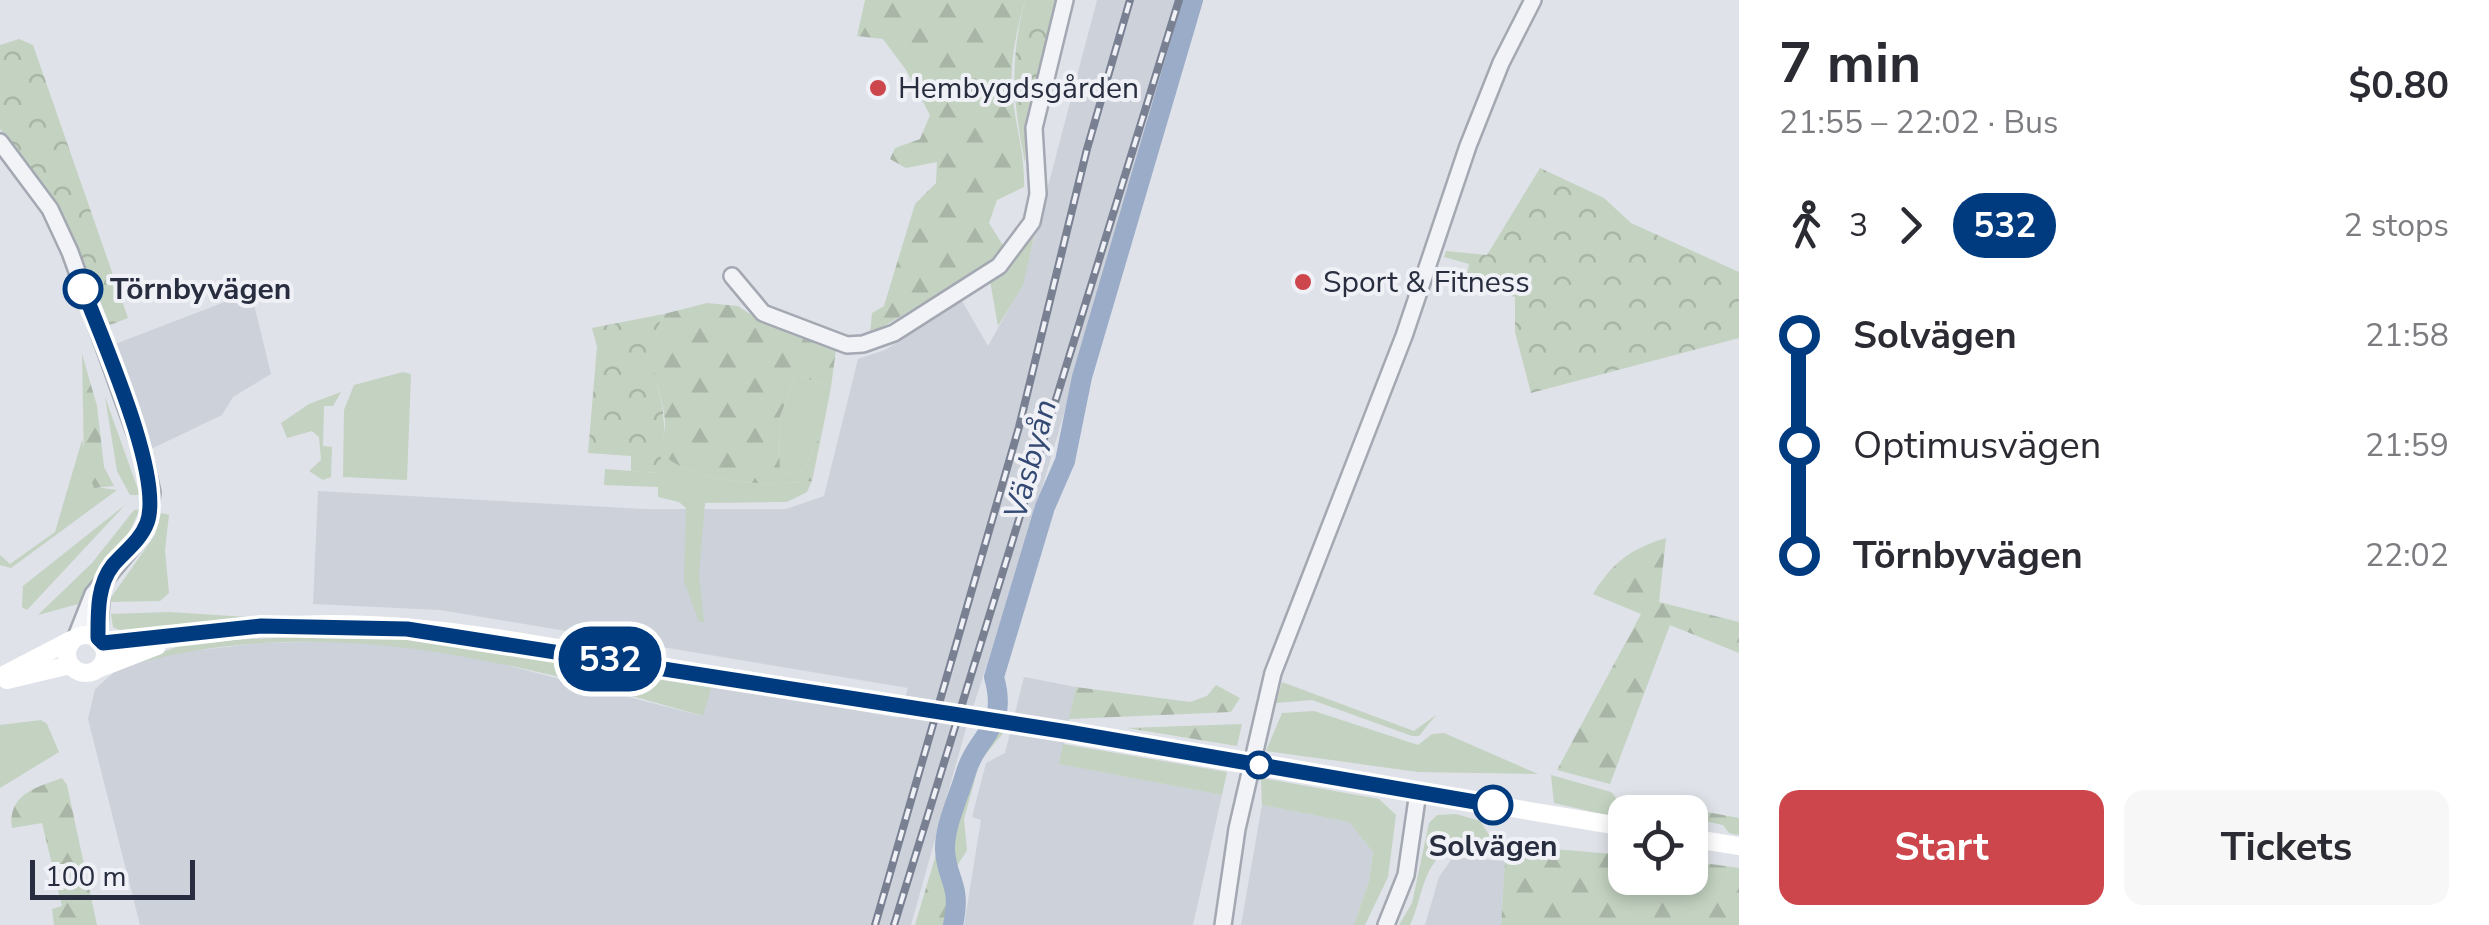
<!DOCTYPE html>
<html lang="en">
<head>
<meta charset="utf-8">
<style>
	body { margin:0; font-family:"Nunito Sans",sans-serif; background:#f7f7f7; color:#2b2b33; height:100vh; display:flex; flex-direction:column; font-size:38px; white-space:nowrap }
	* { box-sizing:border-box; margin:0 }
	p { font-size:32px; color:#7c7c81 }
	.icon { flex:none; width:55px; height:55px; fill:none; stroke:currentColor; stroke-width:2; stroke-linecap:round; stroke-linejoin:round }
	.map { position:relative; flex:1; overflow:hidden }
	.details { display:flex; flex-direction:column; background:#fff; width:750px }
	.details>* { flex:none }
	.badge { padding:0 20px; border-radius:32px; font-size:35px; line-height:65px }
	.buttons { position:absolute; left:1608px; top:795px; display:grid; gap:20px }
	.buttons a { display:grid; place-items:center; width:100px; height:100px; border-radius:20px; background:#fff; box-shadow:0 5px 15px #0003; font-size:50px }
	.scale { position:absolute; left:30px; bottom:25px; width:165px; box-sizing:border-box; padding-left:10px; border:5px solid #282e3f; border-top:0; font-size:28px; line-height:35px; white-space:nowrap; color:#282e3f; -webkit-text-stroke:8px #eff1f6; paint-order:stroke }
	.map>.badge { position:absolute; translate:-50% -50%; box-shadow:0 0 0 5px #fff }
	.legs { display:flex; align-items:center; gap:15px; height:110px; padding:0 40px; font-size:32px }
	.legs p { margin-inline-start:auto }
	.headline { display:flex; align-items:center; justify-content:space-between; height:170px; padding:0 40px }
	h1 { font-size:55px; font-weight:700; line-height:75px }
	.action { display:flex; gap:20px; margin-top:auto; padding:20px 40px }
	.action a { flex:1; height:115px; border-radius:20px; background:#cc464b; color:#fff; font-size:40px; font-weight:700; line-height:115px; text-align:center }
	.action a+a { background:#f7f7f7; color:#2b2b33 }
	ul { padding:0 40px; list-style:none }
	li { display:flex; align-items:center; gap:35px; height:110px; font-size:38px }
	li i { display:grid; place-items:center; width:15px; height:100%; margin:0 12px; background:currentColor }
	li i::after { content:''; width:25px; height:25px; margin:-12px; border:8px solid; border-radius:50%; background:#fff }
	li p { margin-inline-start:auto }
	li:first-child i { background:linear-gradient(#0000 50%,currentColor 0) }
	li:last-child i { background:linear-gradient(currentColor 50%,#0000 0) }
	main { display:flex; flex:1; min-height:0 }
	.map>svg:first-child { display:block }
	.built { fill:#cdd1da }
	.grass { fill:#c3d2c1 }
	.forest { fill:url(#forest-firs) }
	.park { fill:url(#park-crowns) }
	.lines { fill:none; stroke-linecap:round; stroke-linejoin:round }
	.river { stroke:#9bacc8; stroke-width:20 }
	.tertiary-casing { stroke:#a4a8b2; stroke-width:20 }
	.tertiary { stroke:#f2f3f7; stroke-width:15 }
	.secondary { stroke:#fff; stroke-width:18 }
	.rail-casing { stroke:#798092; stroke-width:8 }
	.rail { stroke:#eff1f6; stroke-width:4; stroke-dasharray:11; stroke-linecap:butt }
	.secondary-bridge { stroke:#fff; stroke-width:18 }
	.line-1-casing { stroke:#fff; stroke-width:22 }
	.line-1 { stroke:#003b80; stroke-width:15 }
	.poi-dot { fill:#cc464b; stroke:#eff1f6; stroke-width:4 }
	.stop-1-dot { fill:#fff; stroke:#003b80; stroke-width:5 }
	.labels { text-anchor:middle; stroke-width:8; stroke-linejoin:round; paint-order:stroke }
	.poi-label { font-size:30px; fill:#282e3f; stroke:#eff1f6; text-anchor:start }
	.stop-label { font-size:30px; font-weight:bold; fill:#282e3f; stroke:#eff1f6; text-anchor:start }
	.water-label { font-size:32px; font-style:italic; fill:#334872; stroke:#eff1f6 }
</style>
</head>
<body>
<main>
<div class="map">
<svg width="1739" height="925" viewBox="0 0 1739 925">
	<defs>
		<pattern id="forest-firs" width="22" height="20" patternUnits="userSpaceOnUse" patternTransform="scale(2.5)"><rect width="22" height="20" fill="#c3d2c1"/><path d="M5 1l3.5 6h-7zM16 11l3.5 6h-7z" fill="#a8b5a7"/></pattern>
		<pattern id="park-crowns" width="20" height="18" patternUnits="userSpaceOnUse" patternTransform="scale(2.5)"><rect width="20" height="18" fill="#c3d2c1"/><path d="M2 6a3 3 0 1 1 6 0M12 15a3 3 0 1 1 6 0" fill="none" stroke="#a8b5a7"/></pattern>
	</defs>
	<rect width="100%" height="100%" fill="#dfe2e8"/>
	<g class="built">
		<path d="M 1097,0 L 1186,0 L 1019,566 L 965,732 L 911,925 L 140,925 L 88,719 L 95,689 L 119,668 L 166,654 L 260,643 L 357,641 L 452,651 L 702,716 L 712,685 L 899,718 L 908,688 L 440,610 L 313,604 L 318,491 L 644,509 L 786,509 L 824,496 L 858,359 L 885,350 L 962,301 L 988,346 L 1022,285 Z"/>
		<path d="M 251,292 L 271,374 L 233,397 L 222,415 L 151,449 L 115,344 Z"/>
		<path d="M 1024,677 L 1076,687 L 1060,764 L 1222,795 L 1193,925 L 964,925 L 981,820 L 972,817 L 986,763 L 1005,753 Z"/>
		<path d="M 1262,805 L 1349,822 L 1373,852 L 1369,881 L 1354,925 L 1241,925 Z"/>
		<path d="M 1453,857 L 1505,861 L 1501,925 L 1425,925 L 1439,877 Z"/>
	</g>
	<g class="grass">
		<path d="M 1035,233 L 1023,285 L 998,326 L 990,281 Z"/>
		<path d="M 403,372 L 411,374 L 407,480 L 343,477 L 344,410 L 354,385 Z"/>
		<path d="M 796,375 L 831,387 L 823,428 L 804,470 L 780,476 L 779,419 Z"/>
		<path d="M 341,392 L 333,406 L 324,406 L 323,446 L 332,447 L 331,477 L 323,480 L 309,471 L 321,460 L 319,437 L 312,431 L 287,438 L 281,423 L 309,404 Z"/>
		<path d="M 105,397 L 140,495 L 130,495 L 117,471 Z"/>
		<path d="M 82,440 L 94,487 L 117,490 L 11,568 L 0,565 L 0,555 L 10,564 L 55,532 Z"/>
		<path d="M 661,454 C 699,485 765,486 812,481 L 807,492 L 787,502 L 705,503 L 699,575 L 704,622 L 699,622 L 684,581 L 686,508 L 679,502 L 658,497 L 658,487 L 604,485 L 605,469 L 658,473 Z"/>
		<path d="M 125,505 L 27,610 L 22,607 L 23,586 Z"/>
		<path d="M 140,509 L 130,531 L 78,604 L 38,615 L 92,563 L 134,510 Z"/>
		<path d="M 161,513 L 169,515 L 165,550 L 169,593 L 160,601 L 108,602 L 155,535 Z"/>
		<path d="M 169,612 L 266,618 L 128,635 L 113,627 L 111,614 Z"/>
		<path d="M 356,634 L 418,638 L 712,685 L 703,716 C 505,660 323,609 119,668 L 190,642 Z"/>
		<path d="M 1282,682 L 1414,731 L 1436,715 L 1419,736 L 1412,736 L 1312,700 L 1276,703 Z"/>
		<path d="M 1314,711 L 1418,745 L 1432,734 L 1444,733 L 1538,774 L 1418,772 L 1266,751 L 1282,713 Z"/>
		<path d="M 41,720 L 47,724 L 59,752 L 0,788 L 0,725 Z"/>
		<path d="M 997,731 L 1004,732 L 980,761 L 964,819 L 967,850 L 957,866 L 949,848 L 974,761 Z"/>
		<path d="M 1063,744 L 1227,772 L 1222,795 L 1059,764 Z"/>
		<path d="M 1551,775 L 1611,792 L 1628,812 L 1611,816 L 1554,803 Z"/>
		<path d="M 1261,778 L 1379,799 L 1396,815 L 1388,877 L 1365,925 L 1354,925 L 1369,881 L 1373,852 L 1349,822 L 1262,805 Z"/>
		<path d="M 1456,814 L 1480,821 L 1490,836 L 1512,846 C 1496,852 1481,850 1465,849 C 1423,847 1424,897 1410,925 L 1399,925 L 1412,903 L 1429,823 L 1437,815 Z"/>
	</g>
	<g class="forest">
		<path d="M 865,0 L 1025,0 C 1016,34 1008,66 1013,101 C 1017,131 1025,157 1024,187 L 997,200 L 989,223 L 1004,247 L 986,267 L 870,334 L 872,313 L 884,306 L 915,204 L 936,183 L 937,162 L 906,168 L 890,159 L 895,148 L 920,139 L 930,115 L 906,70 L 883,39 L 857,36 Z"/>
		<path d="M 707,303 L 738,306 L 762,322 L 836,349 L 831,387 L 796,375 L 779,419 L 780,476 L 804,470 L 823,428 L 812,481 C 765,486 699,485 661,454 C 662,444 665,432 665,422 C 661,375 638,362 664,314 Z"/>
		<path d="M 82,354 L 97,406 L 104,467 L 114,486 L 94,488 L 84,461 Z"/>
		<path d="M 1666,538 L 1659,602 L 1739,622 L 1739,653 L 1670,625 L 1610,784 L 1557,770 L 1641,614 L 1593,594 C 1613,562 1630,549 1666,538 Z"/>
		<path d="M 1216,685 L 1240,698 L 1231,712 L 1069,719 L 1076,687 L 1190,702 L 1207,696 Z"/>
		<path d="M 1242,724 L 1237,746 L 1127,728 Z"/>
		<path d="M 62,778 L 67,785 L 97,925 L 54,925 L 52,909 L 62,906 L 42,823 L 12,828 C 7,795 36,787 62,778 Z"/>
		<path d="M 1620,796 L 1739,818 L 1739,835 L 1729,833 L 1723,825 L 1690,818 L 1690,812 L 1646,809 Z"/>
		<path d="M 1530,847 L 1625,855 L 1625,878 L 1690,878 L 1690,861 L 1739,868 L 1739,925 L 1501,925 L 1505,861 Z"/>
		<path d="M 937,851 L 951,907 L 947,925 L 915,925 Z"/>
	</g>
	<g class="park">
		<path d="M 1025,0 L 1059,0 L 1027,122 L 1025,163 C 1013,100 1009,63 1025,0 Z"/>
		<path d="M 19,39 L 33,45 L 128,318 L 110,325 C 81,253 52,188 0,129 L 0,45 Z"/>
		<path d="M 1540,168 L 1604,198 L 1631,223 L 1739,272 L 1739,338 L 1531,393 L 1515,332 L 1515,297 L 1464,287 L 1469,264 L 1444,257 L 1446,251 L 1487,255 Z"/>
		<path d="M 664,314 C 638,364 663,377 664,424 C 665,440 660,457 659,473 L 631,471 L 631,456 L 588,453 L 597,347 L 592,328 Z"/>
	</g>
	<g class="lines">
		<path class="river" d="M 953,925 C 962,883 947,883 945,850 C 944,827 959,796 965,775 C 977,733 1009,730 994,677 L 1045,507 L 1065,461 L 1082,377 L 1193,0"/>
		<g class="tertiary-casing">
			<g id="tertiary">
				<path d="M 0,142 L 50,209 L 70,252 L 144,457 L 152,493 L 147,522 L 138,540 L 93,594 L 76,637"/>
				<path d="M 732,276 L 763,313 L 847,345 L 863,344 L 894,333 L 999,266 L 1032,222 L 1038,194 L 1034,128 L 1065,0"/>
				<path d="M 98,638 L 102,587"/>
				<path d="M 1223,925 L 1237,829 L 1273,673 L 1404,336 L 1468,146 L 1501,63 L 1533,0"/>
				<path d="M 1386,925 L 1406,875 L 1418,792"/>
			</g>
		</g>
		<use href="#tertiary" class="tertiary"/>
		<g class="secondary">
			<circle cx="86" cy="654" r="19"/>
			<path d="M 103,643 C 179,642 254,624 330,624 C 458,624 588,655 714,675"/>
			<path d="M 100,668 L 157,646"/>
			<path d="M 0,677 L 71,640"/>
			<path d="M 7,680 L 70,665"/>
			<path d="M 1068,732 L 1228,760"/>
			<path d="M 1279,769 L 1625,827"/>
			<path d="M 1690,838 L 1739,846"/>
		</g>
		<g class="rail-casing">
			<g id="rail">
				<path d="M 875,925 L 1019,427 L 1087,149 L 1130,0"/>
				<path d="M 894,925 L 1179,0"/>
			</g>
		</g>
		<use href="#rail" class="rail"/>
		<g class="secondary-bridge">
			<path d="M 714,675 L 1068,732"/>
			<path d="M 1228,760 L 1279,769"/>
		</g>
	</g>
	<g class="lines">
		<g class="line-1-casing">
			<path id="line-1" d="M 83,289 C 102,339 164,477 147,523 C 140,541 125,551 113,565 C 97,585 98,613 98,638 L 103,643 L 261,626 L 407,629 L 1068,732 L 1493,805"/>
		</g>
		<use href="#line-1" class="line-1"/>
	</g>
	<g class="poi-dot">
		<circle cx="878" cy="88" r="10"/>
		<circle cx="1303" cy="282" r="10"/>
	</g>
	<g class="stop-1-dot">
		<circle cx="83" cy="289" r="18"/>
		<circle cx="1259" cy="765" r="12"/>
		<circle cx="1493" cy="805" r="18"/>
	</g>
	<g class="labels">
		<g class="poi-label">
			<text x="898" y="98">Hembygdsgården</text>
			<text x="1323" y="292">Sport &amp; Fitness</text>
		</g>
		<g class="stop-label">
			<text x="110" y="299">Törnbyvägen</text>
			<text x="1493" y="856" text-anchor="middle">Solvägen</text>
		</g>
		<g class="water-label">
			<text transform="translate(1030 459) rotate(-75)" y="11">Väsbyån</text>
		</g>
	</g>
</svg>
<div class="buttons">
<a><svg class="icon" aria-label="locate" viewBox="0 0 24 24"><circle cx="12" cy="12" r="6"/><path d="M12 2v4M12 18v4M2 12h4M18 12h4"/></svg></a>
</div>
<div class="scale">100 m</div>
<b class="badge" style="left:610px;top:659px;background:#003b80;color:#fff">532</b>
</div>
<section class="details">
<div class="headline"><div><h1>7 min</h1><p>21:55 – 22:02 · Bus</p></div><b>$0.80</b></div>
<div class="legs"><svg class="icon" aria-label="walk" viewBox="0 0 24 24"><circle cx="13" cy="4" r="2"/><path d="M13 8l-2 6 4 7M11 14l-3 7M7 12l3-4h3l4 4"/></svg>3<svg class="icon" aria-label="forward" viewBox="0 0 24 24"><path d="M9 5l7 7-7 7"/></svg><b class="badge" style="background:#003b80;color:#fff">532</b><p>2 stops</p></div>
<ul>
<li><i style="color:#003b80"></i><b>Solvägen</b><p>21:58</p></li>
<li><i style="color:#003b80"></i><span>Optimusvägen</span><p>21:59</p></li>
<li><i style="color:#003b80"></i><b>Törnbyvägen</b><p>22:02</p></li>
</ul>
<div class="action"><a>Start</a><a>Tickets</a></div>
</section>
</main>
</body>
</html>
